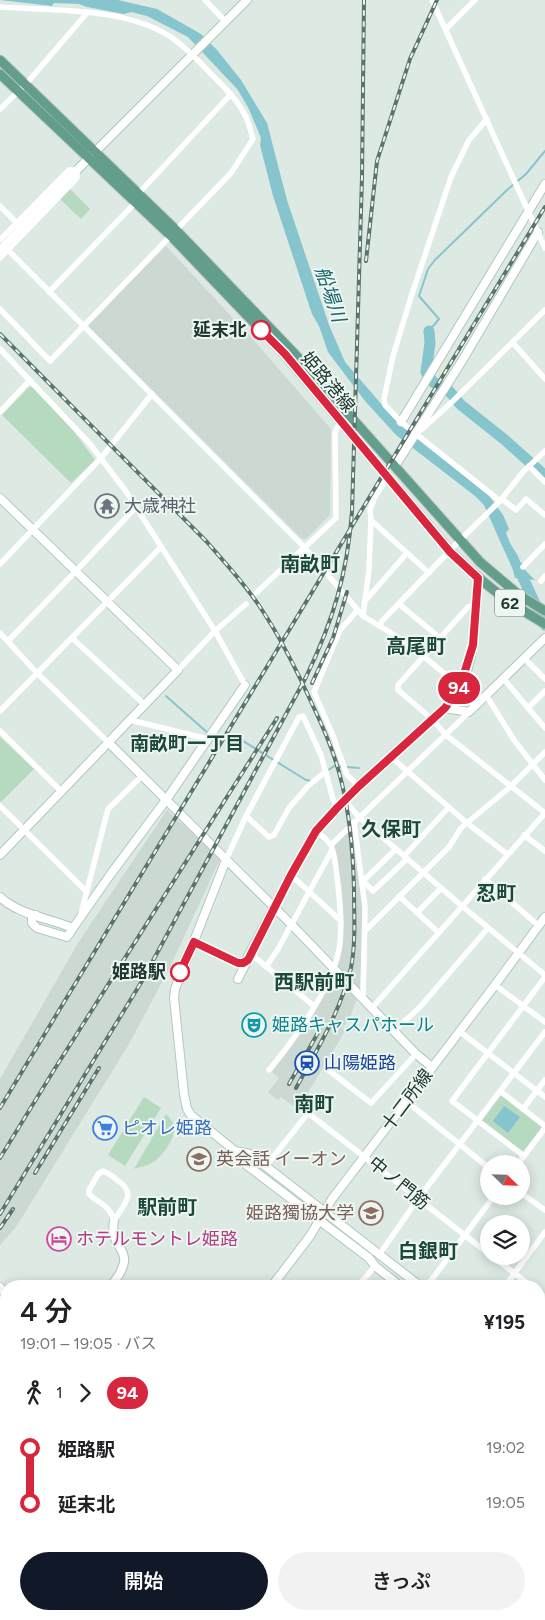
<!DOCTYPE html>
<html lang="ja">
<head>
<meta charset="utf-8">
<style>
	body { margin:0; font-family:Figtree,"Noto Sans JP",sans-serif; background:#f2f2f2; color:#202124; height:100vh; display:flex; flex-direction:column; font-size:19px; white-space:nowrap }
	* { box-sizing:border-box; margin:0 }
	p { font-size:16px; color:#757577 }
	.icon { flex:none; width:28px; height:28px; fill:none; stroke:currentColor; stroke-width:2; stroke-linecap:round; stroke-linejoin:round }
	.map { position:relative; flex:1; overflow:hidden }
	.sheet { position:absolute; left:0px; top:1280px; width:545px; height:340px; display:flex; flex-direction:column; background:#fff; border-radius:20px 20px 0 0; box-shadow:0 2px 12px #0003 }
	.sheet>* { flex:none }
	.badge { padding:0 10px; border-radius:16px; font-size:18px; line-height:32px }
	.needle { width:32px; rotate:113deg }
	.buttons { position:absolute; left:480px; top:1155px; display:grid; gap:10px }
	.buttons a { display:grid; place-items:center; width:50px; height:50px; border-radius:50%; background:#fff; box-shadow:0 2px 12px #0003; font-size:25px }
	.map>.badge { position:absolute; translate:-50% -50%; box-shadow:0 0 0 2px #fff }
	.legs { display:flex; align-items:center; gap:8px; height:55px; padding:0 20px; font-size:16px }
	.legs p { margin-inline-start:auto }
	.head { display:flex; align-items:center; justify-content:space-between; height:85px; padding:0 20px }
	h1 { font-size:28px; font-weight:600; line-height:38px }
	.action { display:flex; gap:10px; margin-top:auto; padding:10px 20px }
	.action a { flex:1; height:58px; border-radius:30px; background:#111827; color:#fff; font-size:20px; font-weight:600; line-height:58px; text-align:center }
	.action a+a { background:#f2f2f2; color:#202124 }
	ul { padding:0 20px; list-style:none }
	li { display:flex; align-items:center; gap:18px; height:55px; font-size:19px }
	li i { display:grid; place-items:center; width:8px; height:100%; margin:0 6px; background:currentColor }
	li i::after { content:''; width:12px; height:12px; margin:-6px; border:4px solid; border-radius:50%; background:#fff }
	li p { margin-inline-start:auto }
	li:first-child i { background:linear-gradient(#0000 50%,currentColor 0) }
	li:last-child i { background:linear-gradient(currentColor 50%,#0000 0) }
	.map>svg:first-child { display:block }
	.built { fill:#ccd8d2 }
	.green { fill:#b6dabf }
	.water { fill:#86c5cd }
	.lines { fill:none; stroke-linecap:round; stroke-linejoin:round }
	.stream { stroke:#86c5cd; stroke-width:2 }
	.river { stroke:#86c5cd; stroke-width:11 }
	.secondary-casing { stroke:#b1c8bf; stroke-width:10 }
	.primary-casing { stroke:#bcc3c1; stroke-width:11 }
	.highway-casing { stroke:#bcc3c1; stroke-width:12 }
	.street { stroke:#fff; stroke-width:5.5 }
	.secondary { stroke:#fff; stroke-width:8 }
	.primary { stroke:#639d8c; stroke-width:9 }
	.highway { stroke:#2d6255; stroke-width:10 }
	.rail-casing { stroke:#5a736b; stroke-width:4 }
	.rail { stroke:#edf6f1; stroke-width:2; stroke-dasharray:5.5; stroke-linecap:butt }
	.line-1-casing { stroke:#fff; stroke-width:11 }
	.line-1 { stroke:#d7263d; stroke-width:8 }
	.stop-1-dot { fill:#fff; stroke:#d7263d; stroke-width:2.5 }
	.labels { text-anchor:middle; stroke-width:4; stroke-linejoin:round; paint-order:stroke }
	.shield { fill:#edf6f1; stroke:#5e706a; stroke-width:1 }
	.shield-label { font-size:16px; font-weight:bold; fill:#203730 }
	.stop-label { font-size:18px; font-weight:bold; fill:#203730; stroke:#edf6f1; text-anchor:end }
	.street-label { font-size:18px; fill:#203730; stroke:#edf6f1 }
	.worship-label { font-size:18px; fill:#5b616d; stroke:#edf6f1; text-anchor:start }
	.culture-label { font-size:18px; fill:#0d838f; stroke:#edf6f1; text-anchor:start }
	.transit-label { font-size:18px; fill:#164399; stroke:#edf6f1; text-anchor:start }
	.shop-label { font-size:18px; fill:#366cbe; stroke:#edf6f1; text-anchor:start }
	.education-label { font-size:18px; fill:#785e54; stroke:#edf6f1; text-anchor:start }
	.hotel-label { font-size:18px; fill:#b23c85; stroke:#edf6f1; text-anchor:start }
	.water-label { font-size:19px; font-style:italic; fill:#1d6670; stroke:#edf6f1 }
	.neighbourhood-label { font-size:19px; font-weight:bold; fill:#1d483c; stroke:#edf6f1 }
	.quarter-label { font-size:20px; font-weight:bold; fill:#1d483c; stroke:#edf6f1 }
</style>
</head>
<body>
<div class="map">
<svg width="545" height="1620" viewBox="0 0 545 1620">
	<rect width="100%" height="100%" fill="#dde9e3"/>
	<g class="built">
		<path d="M 166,246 L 257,344 L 331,429 L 330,515 L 306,539 L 301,538 L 89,327 L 89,324 Z"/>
		<path d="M 167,810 L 220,859 L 170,967 L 129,1044 L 16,1227 L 0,1245 L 0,1079 L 78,943 Z"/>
		<path d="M 350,830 L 353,832 L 363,911 L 360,991 L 349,1020 L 342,1028 L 345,1031 L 298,1109 L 281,1097 L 278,1100 L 268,1092 L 279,1078 L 272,1072 L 306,1026 L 334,975 L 341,950 L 344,922 L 342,887 L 333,845 Z"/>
	</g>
	<g class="green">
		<path d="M 70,189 L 90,209 L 81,219 L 60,199 Z"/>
		<path d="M 29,387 L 33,387 L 72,429 L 95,460 L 71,483 L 2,415 Z"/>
		<path d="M 0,737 L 34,769 L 1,802 L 0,801 Z"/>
		<path d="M 501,1095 L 542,1127 L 523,1152 L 482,1121 Z"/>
		<path d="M 144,1097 L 161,1108 L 125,1166 L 108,1155 Z"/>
		<path d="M 166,1114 C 171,1119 175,1124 174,1131 C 174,1140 160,1159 152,1163 C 147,1166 139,1167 134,1169 Z"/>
	</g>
	<g class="water">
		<path d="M 0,0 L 118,0 L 157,9 L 201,34 L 217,50 L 241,80 L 267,123 L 287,200 L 329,325 L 345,362 L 383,406 L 410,433 L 487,493 L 503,515 L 509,529 L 506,533 L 510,543 L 518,556 L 522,567 L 535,580 L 515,578 L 513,570 L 484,505 L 475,496 L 396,435 L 365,401 L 328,352 L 319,326 L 312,314 L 273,196 L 260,145 L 261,138 L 249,109 L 238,90 L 188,37 L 147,16 L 131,12 L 124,14 L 87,7 L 79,4 L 54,3 L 52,6 Z"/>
		<path d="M 504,1106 L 520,1117 L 508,1133 L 493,1121 Z"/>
	</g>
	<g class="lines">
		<g class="stream">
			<path d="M 429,331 L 439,319 L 419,296 L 428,269 L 435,260 L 507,190 L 526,174 L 545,151"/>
			<path d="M 166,696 L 209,734"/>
			<path d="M 213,735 L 235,736 L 306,780 L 311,781"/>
			<path d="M 327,771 L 334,766 L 359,768"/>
		</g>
		<g class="river">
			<path d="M 429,331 L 430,343 L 426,372 L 433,382 L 449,391 L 461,405 L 505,440 L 545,476"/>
			<path d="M 518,567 L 545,625"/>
		</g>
		<g class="secondary-casing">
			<g id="secondary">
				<path d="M 0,250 L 77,170 L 247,0"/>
				<path d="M 401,422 L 545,184"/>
				<path d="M 395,466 L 462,361 L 538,232"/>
				<path d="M 0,498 L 178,670 L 0,855"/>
				<path d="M 445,708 L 469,712 L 545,638"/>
				<path d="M 109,743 L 291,924 L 416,1054 L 432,1067"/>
				<path d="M 226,860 L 175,989 L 174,998 L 184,1094 L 187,1109 L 191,1115 L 235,1151 L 240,1160 L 369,1258 L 375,1266 L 400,1286"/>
				<path d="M 0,897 C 19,915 49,918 73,928 L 67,937 L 37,928 L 32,923 L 32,918 L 36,915"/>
				<path d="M 73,928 L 110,875 L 166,800 L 245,685"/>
				<path d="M 194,942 L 238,963 L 245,962 L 291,875 L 316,831 L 337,808 L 359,786 L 445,708 C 450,701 457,694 461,686 C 477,653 475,614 478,578"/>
				<path d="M 238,979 L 247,961"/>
				<path d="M 235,1151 L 250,1154 L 420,1286"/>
				<path d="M 111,1286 C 142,1247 108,1253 114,1221"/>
				<path d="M 272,1286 L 310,1236 L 332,1199 L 495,985 L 545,917"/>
				<path d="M 0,1287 L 6,1295"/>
				<path d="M 539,1385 L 545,1390"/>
				<path d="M 0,1430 L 6,1422"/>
				<path d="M 0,1582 L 6,1586"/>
				<path d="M 47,1614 L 57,1620"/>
				<path d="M 419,1614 L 428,1620"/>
				<path d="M 4,1620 L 10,1614"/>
				<path d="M 255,1620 L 259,1614"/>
			</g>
		</g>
		<g class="primary-casing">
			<g id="primary">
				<path d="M 0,60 L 176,230 L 293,352 L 480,562 L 519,595 L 545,611"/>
				<path d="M 0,74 L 171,236 L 285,355 L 450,551 C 481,582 507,602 545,624"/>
			</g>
		</g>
		<g class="highway-casing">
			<g id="highway">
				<path d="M 539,1579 L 545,1570"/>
				<path d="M 509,1620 L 514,1614"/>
			</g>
		</g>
		<g class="street">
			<path d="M 205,0 L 226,22"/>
			<path d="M 432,0 L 545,248"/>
			<path d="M 0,7 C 53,11 125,7 171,37 C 185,47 198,60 210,73 C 223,86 238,100 246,117 C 249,124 251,132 253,139 L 231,173 L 50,361 L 0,309"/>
			<path d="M 446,29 L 475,0"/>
			<path d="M 0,109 L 26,84 L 87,13"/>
			<path d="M 487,119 L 469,140 L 451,177 L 411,297 L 393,356 L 384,399 L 385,405 L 401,422 L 500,501"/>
			<path d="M 139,193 L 231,94"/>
			<path d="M 0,206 L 17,223"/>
			<path d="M 0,240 L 69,170 L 77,170 L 77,178 L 0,258"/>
			<path d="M 8,250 L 304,547 L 363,616"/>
			<path d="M 49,292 L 136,202"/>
			<path d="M 513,343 L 545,379"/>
			<path d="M 0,349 L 90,444 L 125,490 L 215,631 L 245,685"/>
			<path d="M 0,412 L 30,380"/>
			<path d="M 420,431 L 453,401 L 545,310"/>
			<path d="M 529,466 L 545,482"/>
			<path d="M 387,478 L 375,497 L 370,509 L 371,520 L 369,569 L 363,616 L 406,642 L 461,687"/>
			<path d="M 502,499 L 516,510 L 526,499 L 545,515"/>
			<path d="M 371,520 L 429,573"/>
			<path d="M 0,564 L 101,458 L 152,394"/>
			<path d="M 523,567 L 545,544"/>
			<path d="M 541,581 L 545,576"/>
			<path d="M 256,593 L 336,518 L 335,433 L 340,421"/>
			<path d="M 364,602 L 407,553"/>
			<path d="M 399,604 L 440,638"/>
			<path d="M 475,606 L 468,607 L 398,685 L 398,690 L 432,719 L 446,735 L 545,813"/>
			<path d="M 357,611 L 340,630 L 314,692 L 332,733 L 347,775 L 359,786"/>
			<path d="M 380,626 L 382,621 L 460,540 L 500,501 L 523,472 L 545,451"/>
			<path d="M 0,633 L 37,673 L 109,743"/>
			<path d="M 72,638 L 145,705"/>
			<path d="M 8,641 L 76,571 L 136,507"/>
			<path d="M 524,658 L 545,679"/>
			<path d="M 178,670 L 215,631 L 246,604"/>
			<path d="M 503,678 L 545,728"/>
			<path d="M 486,695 L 514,740 L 545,780"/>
			<path d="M 528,708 L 545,691"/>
			<path d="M 0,711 L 161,547"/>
			<path d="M 130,720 L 208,739"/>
			<path d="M 0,731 L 62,792"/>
			<path d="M 391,757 L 467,823 L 507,854"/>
			<path d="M 344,800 L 359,817 L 462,906 L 545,975"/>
			<path d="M 0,806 L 86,891"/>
			<path d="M 246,816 L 269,837 L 274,835 L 289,808 L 308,786 L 326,771"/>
			<path d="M 354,822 L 365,907 L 363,997"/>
			<path d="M 524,835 L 545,851"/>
			<path d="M 331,845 L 469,712"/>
			<path d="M 404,856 L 449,807"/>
			<path d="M 226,860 L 246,816 L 299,717 L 303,716 L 321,755 L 333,799 L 337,808"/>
			<path d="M 291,875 L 340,920"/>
			<path d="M 485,879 L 539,926"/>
			<path d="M 363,881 L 373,891 L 407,859"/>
			<path d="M 362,882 L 396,849"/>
			<path d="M 399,896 L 439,933"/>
			<path d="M 417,913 L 441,888"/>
			<path d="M 81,914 L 108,809 L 142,776"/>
			<path d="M 365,931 L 449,847 L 461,828 L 510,787 L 545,752"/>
			<path d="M 251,954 L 314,1006"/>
			<path d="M 266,967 L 278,949 L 332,850"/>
			<path d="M 495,985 L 545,1022"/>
			<path d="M 372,1008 L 545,813"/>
			<path d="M 394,1031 L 420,1007 L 488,928"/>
			<path d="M 459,1031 L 545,1097"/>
			<path d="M 327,1069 L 371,1103 L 416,1054"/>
			<path d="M 269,1070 C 294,1040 336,983 340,943 C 342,925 340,904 338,886 C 337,877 335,850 330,844 C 327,839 320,835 316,831"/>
			<path d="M 500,1091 L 545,1126"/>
			<path d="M 406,1101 L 489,1168"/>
			<path d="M 523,1109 L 545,1080"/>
			<path d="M 308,1113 L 489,1254"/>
			<path d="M 524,1156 L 452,1101 L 545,977"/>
			<path d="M 518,1164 L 545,1128"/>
			<path d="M 266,1166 L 308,1113 L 305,1107"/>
			<path d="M 103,1171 C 108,1173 113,1176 117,1180 C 138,1194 124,1203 114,1221 C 110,1205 99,1204 89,1194 L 89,1190 L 99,1173 Z"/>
			<path d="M 521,1193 L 545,1210"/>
			<path d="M 379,1255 L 418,1199 L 545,1032"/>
			<path d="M 492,1256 L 531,1286"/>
			<path d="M 358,1286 L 375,1266"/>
			<path d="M 427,1286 L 494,1196"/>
			<path d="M 505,1286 L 545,1232"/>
			<path d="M 539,1293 L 545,1297"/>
			<path d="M 539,1488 L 545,1480"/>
			<path d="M 0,1518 L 6,1509"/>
			<path d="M 0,1518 L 6,1524"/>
			<path d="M 191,1614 L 199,1620"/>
			<path d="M 76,1620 L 81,1614"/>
			<path d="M 141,1620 L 147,1614"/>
			<path d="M 310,1620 L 313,1614"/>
			<path d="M 348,1620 L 352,1614"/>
			<path d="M 395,1620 L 399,1614"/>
			<path d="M 441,1620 L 445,1614"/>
		</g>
		<use href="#secondary" class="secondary"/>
		<use href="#primary" class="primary"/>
		<use href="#highway" class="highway"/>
		<g class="rail-casing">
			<g id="rail">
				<path d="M 366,261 L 377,161 L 410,59 L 437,0"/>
				<path d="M 0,334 L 207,542 C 226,564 246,585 262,610 C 282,640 298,673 313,706 C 324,729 334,752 340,776 C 350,813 353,851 354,889 C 354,915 356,942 351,968 C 341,1010 317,1050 296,1088"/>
				<path d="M 312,683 L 333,638 L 347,592"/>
				<path d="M 289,1084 L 319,1031"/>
				<path d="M 0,1108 L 545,207"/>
				<path d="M 0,1158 L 54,1070 L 277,718"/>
				<path d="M 35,1173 L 99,1068"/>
				<path d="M 0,1214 L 142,981 L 306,677 C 333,621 347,575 352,512 L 362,177 L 364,0"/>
				<path d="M 0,1228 L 13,1209"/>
			</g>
		</g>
		<use href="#rail" class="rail"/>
	</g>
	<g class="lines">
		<g class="line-1-casing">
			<path id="line-1" d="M 180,972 L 194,942 L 238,963 L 243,963 L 248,960 L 291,875 L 316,831 L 337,808 L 359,786 L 445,708 L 460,687 L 473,645 L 478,578 L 450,552 L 285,354 L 261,330"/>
		</g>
		<use href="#line-1" class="line-1"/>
	</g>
	<defs>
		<g id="temple-ring" transform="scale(1.25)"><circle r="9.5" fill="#edf6f1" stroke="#6b7280" stroke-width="1.5"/><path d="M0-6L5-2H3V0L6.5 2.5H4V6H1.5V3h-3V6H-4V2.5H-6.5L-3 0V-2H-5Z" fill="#6b7280"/></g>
		<g id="theatre-ring" transform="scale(1.25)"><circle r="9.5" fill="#edf6f1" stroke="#0f9aa8" stroke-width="1.5"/><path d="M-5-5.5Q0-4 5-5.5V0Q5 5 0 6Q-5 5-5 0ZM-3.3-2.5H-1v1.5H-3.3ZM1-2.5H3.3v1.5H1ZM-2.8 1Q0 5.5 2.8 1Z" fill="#0f9aa8"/></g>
		<g id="station-ring" transform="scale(1.25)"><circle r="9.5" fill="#edf6f1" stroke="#1a4fb4" stroke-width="1.5"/><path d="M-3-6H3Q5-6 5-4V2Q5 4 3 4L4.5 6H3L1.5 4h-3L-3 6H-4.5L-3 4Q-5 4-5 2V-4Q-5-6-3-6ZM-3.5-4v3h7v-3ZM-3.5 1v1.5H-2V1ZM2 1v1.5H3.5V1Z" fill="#1a4fb4"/></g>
		<g id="supermarket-ring" transform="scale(1.25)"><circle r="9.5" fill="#edf6f1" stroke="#3f7fe0" stroke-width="1.5"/><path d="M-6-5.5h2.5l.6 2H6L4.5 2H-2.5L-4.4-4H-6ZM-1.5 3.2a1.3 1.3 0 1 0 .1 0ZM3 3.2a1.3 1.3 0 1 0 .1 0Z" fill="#3f7fe0"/></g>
		<g id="university-ring" transform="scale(1.25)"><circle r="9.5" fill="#edf6f1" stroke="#8d6e63" stroke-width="1.5"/><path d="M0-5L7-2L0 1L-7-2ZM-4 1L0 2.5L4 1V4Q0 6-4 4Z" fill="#8d6e63"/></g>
		<g id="hotel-ring" transform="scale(1.25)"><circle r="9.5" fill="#edf6f1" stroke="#d1479c" stroke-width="1.5"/><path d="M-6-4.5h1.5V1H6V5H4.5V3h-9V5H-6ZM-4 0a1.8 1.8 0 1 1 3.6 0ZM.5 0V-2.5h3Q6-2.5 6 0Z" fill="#d1479c"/></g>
	</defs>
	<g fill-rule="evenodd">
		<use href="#temple-ring" x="107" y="506"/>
		<use href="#theatre-ring" x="254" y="1025"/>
		<use href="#station-ring" x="307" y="1063"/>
		<use href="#supermarket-ring" x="105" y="1128"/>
		<use href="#university-ring" x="199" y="1159"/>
		<use href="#university-ring" x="371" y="1213"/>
		<use href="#hotel-ring" x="59" y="1239"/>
	</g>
	<g class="stop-1-dot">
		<circle cx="261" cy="330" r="9"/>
		<circle cx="180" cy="972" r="9"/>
	</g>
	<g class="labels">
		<rect class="shield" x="495" y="589.5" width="30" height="27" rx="4"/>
		<g class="shield-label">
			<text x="510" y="609">62</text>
		</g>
		<g class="stop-label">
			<text x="247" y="336">延末北</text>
			<text x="166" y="978">姫路駅</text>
		</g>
		<g class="street-label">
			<text transform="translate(328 382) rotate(50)" y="6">姫路港線</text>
			<text transform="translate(407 1100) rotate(-53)" y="6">十二所線</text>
			<text transform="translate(399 1183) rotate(39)" y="6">中ノ門筋</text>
		</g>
		<g class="worship-label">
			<text x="124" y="512">大歳神社</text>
		</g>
		<g class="culture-label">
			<text x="272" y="1031">姫路キャスパホール</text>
		</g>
		<g class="transit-label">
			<text x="324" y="1069">山陽姫路</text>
		</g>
		<g class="shop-label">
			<text x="122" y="1134">ピオレ姫路</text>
		</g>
		<g class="education-label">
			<text x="216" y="1165">英会話 イーオン</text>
			<text x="354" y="1219" text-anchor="end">姫路獨協大学</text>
		</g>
		<g class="hotel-label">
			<text x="76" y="1245">ホテルモントレ姫路</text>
		</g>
		<g class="water-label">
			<text transform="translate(331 294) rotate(71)" y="7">船場川</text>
		</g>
		<g class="neighbourhood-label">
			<text x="187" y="750">南畝町一丁目</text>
		</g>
		<g class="quarter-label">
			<text x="310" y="571">南畝町</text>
			<text x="416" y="653">高尾町</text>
			<text x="391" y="836">久保町</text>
			<text x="496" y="900">忍町</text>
			<text x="314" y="989">西駅前町</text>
			<text x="314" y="1111">南町</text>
			<text x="167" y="1214">駅前町</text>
			<text x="428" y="1258">白銀町</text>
		</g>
	</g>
</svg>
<div class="buttons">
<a><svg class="needle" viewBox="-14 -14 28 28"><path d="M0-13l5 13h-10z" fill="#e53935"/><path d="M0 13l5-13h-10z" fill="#757577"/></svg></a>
<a><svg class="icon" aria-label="layers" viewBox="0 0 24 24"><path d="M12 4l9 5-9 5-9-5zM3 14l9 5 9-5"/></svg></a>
</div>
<b class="badge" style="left:459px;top:688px;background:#d7263d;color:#fff">94</b>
<section class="sheet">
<div class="head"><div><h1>4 分</h1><p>19:01 – 19:05 · バス</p></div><b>¥195</b></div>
<div class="legs"><svg class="icon" aria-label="walk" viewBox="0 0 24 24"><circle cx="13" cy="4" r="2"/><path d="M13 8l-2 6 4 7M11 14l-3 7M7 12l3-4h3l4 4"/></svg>1<svg class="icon" aria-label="forward" viewBox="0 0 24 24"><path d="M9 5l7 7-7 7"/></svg><b class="badge" style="background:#d7263d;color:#fff">94</b></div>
<ul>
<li><i style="color:#d7263d"></i><b>姫路駅</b><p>19:02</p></li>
<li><i style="color:#d7263d"></i><b>延末北</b><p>19:05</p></li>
</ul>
<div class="action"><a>開始</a><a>きっぷ</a></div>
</section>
</div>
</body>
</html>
